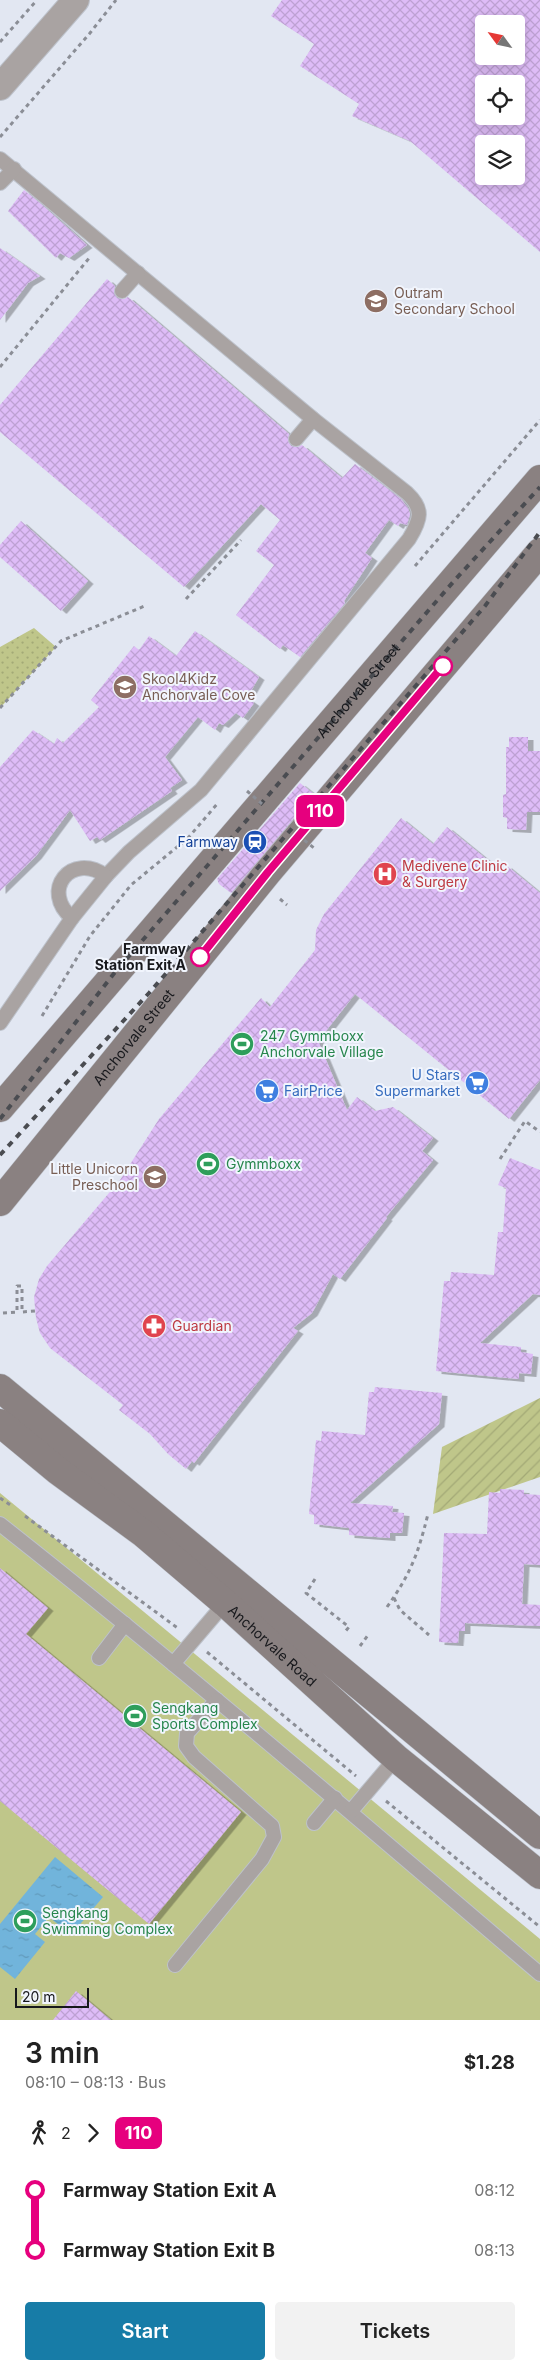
<!DOCTYPE html>
<html lang="en">
<head>
<meta charset="utf-8">
<style>
	body { margin:0; font-family:Inter,sans-serif; background:#f2f2f2; color:#222; height:100vh; display:flex; flex-direction:column; font-size:19px; white-space:nowrap }
	* { box-sizing:border-box; margin:0 }
	p { font-size:16px; color:#767676 }
	.icon { flex:none; width:28px; height:28px; fill:none; stroke:currentColor; stroke-width:2; stroke-linecap:round; stroke-linejoin:round }
	.map { position:relative; height:2020px; overflow:hidden }
	.sheet { display:flex; flex-direction:column; background:#fff; flex:1 }
	.sheet>* { flex:none }
	.badge { padding:0 10px; border-radius:8px; font-size:18px; line-height:32px }
	.needle { width:32px; rotate:303deg }
	.controls { position:absolute; left:475px; top:15px; display:grid; gap:10px }
	.controls a { display:grid; place-items:center; width:50px; height:50px; border-radius:5px; background:#fff; box-shadow:0 2px 12px #0003; font-size:25px }
	.scale { position:absolute; left:15px; bottom:12px; width:74px; box-sizing:border-box; padding-left:5px; border:2px solid #17181c; border-top:0; font-size:14px; line-height:18px; white-space:nowrap; color:#17181c; -webkit-text-stroke:4px #f1f5fd; paint-order:stroke }
	.map>.badge { position:absolute; translate:-50% -50%; box-shadow:0 0 0 2px #fff }
	.legs { display:flex; align-items:center; gap:8px; height:55px; padding:0 25px; font-size:16px }
	.legs p { margin-inline-start:auto }
	.summary { display:flex; align-items:center; justify-content:space-between; height:85px; padding:0 25px }
	h1 { font-size:28px; font-weight:600; line-height:38px }
	.button { display:flex; gap:10px; margin-top:auto; padding:10px 25px }
	.button a { flex:1; height:58px; border-radius:5px; background:#177ca7; color:#fff; font-size:20px; font-weight:600; line-height:58px; text-align:center }
	.button a+a { background:#f2f2f2; color:#222 }
	ul { padding:0 25px; list-style:none }
	li { display:flex; align-items:center; gap:18px; height:60px; font-size:19px }
	li i { display:grid; place-items:center; width:8px; height:100%; margin:0 6px; background:currentColor }
	li i::after { content:''; width:12px; height:12px; margin:-6px; border:4px solid; border-radius:50%; background:#fff }
	li p { margin-inline-start:auto }
	li:first-child i { background:linear-gradient(#0000 50%,currentColor 0) }
	li:last-child i { background:linear-gradient(currentColor 50%,#0000 0) }
	.map>svg:first-child { display:block }
	.grass { fill:#bfc68a }
	.park { fill:url(#park-dots) }
	.garden { fill:url(#garden-furrows) }
	.water { fill:url(#water-ripples) }
	.building { fill:url(#building-cross-hatch); fill-rule:evenodd; filter:url(#shadow) }
	.lines { fill:none; stroke-linecap:round; stroke-linejoin:round }
	.lane-casing { stroke:#bdc2cb; stroke-width:16 }
	.street-casing { stroke:#bdc2cb; stroke-width:28 }
	.secondary-casing { stroke:#bdc2cb; stroke-width:29 }
	.path { stroke:#8b8e96; stroke-width:3; stroke-dasharray:4 4; stroke-linecap:butt }
	.lane { stroke:#a9a3a2; stroke-width:14 }
	.street { stroke:#a9a3a2; stroke-width:26 }
	.secondary { stroke:#8a8181; stroke-width:28 }
	.rail { stroke:#4a4c51; stroke-width:4; stroke-dasharray:6 6; stroke-linecap:butt }
	.path-bridge { stroke:#8b8e96; stroke-width:3; stroke-dasharray:4 4; stroke-linecap:butt }
	.line-1-casing { stroke:#fff; stroke-width:11 }
	.line-1 { stroke:#e6007e; stroke-width:8 }
	.stop-1-dot { fill:#fff; stroke:#e6007e; stroke-width:2.5 }
	.labels { text-anchor:middle; stroke-width:4; stroke-linejoin:round; paint-order:stroke }
	.education-label { font-size:14px; fill:#785e54; stroke:#f1f5fd; text-anchor:start }
	.street-label { font-size:14px; fill:#17181c; stroke:#f1f5fd }
	.transit-label { font-size:14px; fill:#164399; stroke:#f1f5fd; text-anchor:end }
	.health-label { font-size:14px; fill:#be3a42; stroke:#f1f5fd; text-anchor:start }
	.stop-label { font-size:14px; font-weight:bold; fill:#17181c; stroke:#f1f5fd; text-anchor:end }
	.leisure-label { font-size:14px; fill:#27864d; stroke:#f1f5fd; text-anchor:start }
	.shop-label { font-size:14px; fill:#366cbe; stroke:#f1f5fd; text-anchor:end }
</style>
</head>
<body>
<div class="map">
<svg width="540" height="2020" viewBox="0 0 540 2020">
	<defs>
		<pattern id="park-dots" width="8" height="8" patternUnits="userSpaceOnUse" patternTransform="scale(1.25)"><rect width="8" height="8" fill="#bfc68a"/><path d="M2 2h.1M6 6h.1" fill="none" stroke="#a3a976" stroke-width="1.8" stroke-linecap="round"/></pattern>
		<pattern id="garden-furrows" width="10" height="10" patternUnits="userSpaceOnUse" patternTransform="scale(1.25)"><rect width="10" height="10" fill="#bfc68a"/><path d="M-1 1l2-2M0 10L10 0M9 11l2-2" fill="none" stroke="#a3a976"/></pattern>
		<pattern id="water-ripples" width="26" height="14" patternUnits="userSpaceOnUse" patternTransform="scale(1.25)"><rect width="26" height="14" fill="#71b4db"/><path d="M2 4q2-2 4 0t4 0M15 11q2-2 4 0t4 0" fill="none" stroke="#619abb"/></pattern>
		<pattern id="building-cross-hatch" width="8" height="8" patternUnits="userSpaceOnUse" patternTransform="scale(1.25)"><rect width="8" height="8" fill="#debcf7"/><path d="M0 0l8 8M0 8l8-8" fill="none" stroke="#bea1d3"/></pattern>
		<filter id="shadow"><feDropShadow dx="5.5" dy="3" stdDeviation="0" flood-color="#0004"/></filter>
	</defs>
	<rect width="100%" height="100%" fill="#e2e7f2"/>
	<path class="grass" d="M 0,1493 L 540,1939 L 540,2020 L 0,2020 Z"/>
	<path class="park" d="M 34,628 L 56,647 L 0,708 L 0,647 Z"/>
	<path class="garden" d="M 540,1398 L 540,1477 L 433,1514 L 442,1447 Z"/>
	<path class="water" d="M 55,1857 L 103,1897 L 71,1935 L 49,1917 L 35,1934 L 45,1942 L 15,1979 L 0,1967 L 0,1924 Z"/>
	<g class="building">
		<path d="M 282,0 L 540,0 L 540,252 L 410,141 L 352,116 L 359,104 L 300,66 L 314,44 L 271,16 ZM 484,24 L 516,24 L 516,56 L 484,56 ZM 484,84 L 516,84 L 516,116 L 484,116 ZM 484,144 L 516,144 L 516,176 L 484,176 Z"/>
		<path d="M 24,190 L 41,204 L 87,245 L 69,258 L 60,253 L 56,258 L 8,211 Z"/>
		<path d="M 0,248 L 40,276 L 28,283 L 0,320 Z"/>
		<path d="M 107,279 L 115,286 L 114,293 L 117,298 L 124,299 L 128,297 L 289,434 L 288,441 L 291,446 L 298,447 L 302,445 L 342,478 L 355,464 L 401,499 L 408,508 L 410,514 L 407,525 L 400,523 L 398,526 L 389,520 L 365,553 L 372,558 L 344,601 L 345,603 L 300,657 L 283,645 L 280,649 L 236,615 L 274,565 L 256,551 L 280,520 L 261,504 L 184,587 L 0,432 L 0,405 Z"/>
		<path d="M 21,521 L 88,581 L 61,611 L 0,557 L 0,545 Z"/>
		<path d="M 195,631 L 259,677 L 247,698 L 254,703 L 243,718 L 236,713 L 223,725 L 219,723 L 215,730 L 198,717 L 165,757 L 182,780 L 170,788 L 172,791 L 100,840 L 97,837 L 90,841 L 70,810 L 36,856 L 0,891 L 0,767 L 33,730 L 54,744 L 57,738 L 63,743 L 99,707 L 91,700 L 134,646 L 139,650 L 149,636 L 176,656 Z"/>
		<path d="M 509,737 L 528,737 L 528,751 L 540,751 L 540,812 L 527,812 L 526,830 L 507,829 L 507,818 L 503,817 L 503,795 L 506,794 L 506,747 L 509,747 Z"/>
		<path d="M 300,783 L 314,794 L 231,893 L 219,884 L 217,879 Z"/>
		<path d="M 401,818 L 433,844 L 447,827 L 506,875 L 506,865 L 540,893 L 540,1080 L 509,1119 L 355,994 L 318,1041 L 347,1110 L 357,1097 L 375,1111 L 393,1107 L 433,1138 L 422,1151 L 433,1160 L 386,1217 L 387,1218 L 340,1279 L 333,1274 L 312,1313 L 293,1328 L 298,1331 L 194,1463 L 192,1461 L 186,1469 L 168,1454 L 150,1434 L 119,1410 L 123,1405 L 50,1348 L 40,1333 L 36,1318 L 34,1297 L 39,1279 L 47,1266 L 120,1180 L 159,1119 L 261,998 L 270,1007 L 315,950 L 316,930 L 324,914 Z"/>
		<path d="M 510,1158 L 540,1170 L 540,1295 L 533,1294 L 480,1343 L 521,1347 L 521,1352 L 533,1354 L 531,1374 L 519,1373 L 519,1379 L 436,1371 L 444,1281 L 450,1281 L 451,1272 L 494,1275 L 498,1232 L 503,1232 L 506,1188 L 498,1185 Z"/>
		<path d="M 375,1387 L 442,1393 L 439,1424 L 350,1503 L 393,1506 L 392,1512 L 404,1513 L 402,1533 L 390,1533 L 390,1538 L 349,1535 L 349,1528 L 314,1524 L 314,1515 L 309,1514 L 316,1440 L 321,1441 L 322,1431 L 365,1435 L 369,1392 L 374,1392 Z"/>
		<path d="M 500,1489 L 524,1490 L 524,1494 L 540,1495 L 540,1565 L 524,1564 L 522,1604 L 540,1605 L 540,1626 L 465,1623 L 465,1631 L 459,1631 L 458,1643 L 439,1642 L 444,1533 L 487,1534 L 489,1492 L 500,1493 Z"/>
		<path d="M 0,1568 L 48,1608 L 26,1634 L 241,1812 L 149,1924 L 0,1801 Z"/>
		<path d="M 76,1991 L 111,2020 L 53,2020 Z"/>
	</g>
	<g class="lines">
		<g class="lane-casing">
			<g id="lane">
				<path d="M 0,159 L 313,419 L 407,493 C 424,509 421,519 409,539 L 201,790 L 129,852 L 106,876 L 72,918 L 0,1023"/>
				<path d="M 0,183 L 14,169"/>
				<path d="M 122,291 L 138,273"/>
				<path d="M 296,439 L 313,419"/>
				<path d="M 72,918 C 40,891 71,851 106,876"/>
				<path d="M 0,1524 C 184,1669 362,1822 540,1974"/>
				<path d="M 99,1658 L 125,1624"/>
				<path d="M 173,1664 L 225,1603"/>
				<path d="M 351,1811 L 396,1758"/>
				<path d="M 314,1823 L 335,1798"/>
				<path d="M 175,1965 L 262,1859 L 274,1837 L 272,1826 L 194,1757 L 186,1746 L 187,1733 L 217,1700"/>
			</g>
		</g>
		<g class="street-casing">
			<path id="street" d="M 0,87 L 76,0"/>
		</g>
		<g class="secondary-casing">
			<g id="secondary">
				<path id="s1" d="M 0,1108 L 540,479"/>
				<path id="s2" d="M 0,1202 L 268,872 L 540,552"/>
				<path d="M 0,1388 L 540,1835"/>
				<path id="s3" d="M 0,1423 L 58,1471 L 144,1534 L 225,1603 L 396,1758 L 540,1875"/>
			</g>
		</g>
		<g class="path">
			<path d="M 0,42 L 37,0"/>
			<path d="M 0,137 L 90,33 L 116,0"/>
			<path d="M 0,367 L 90,257"/>
			<path d="M 415,566 L 540,420"/>
			<path d="M 186,599 L 241,540"/>
			<path d="M 0,708 L 61,641 L 147,605"/>
			<path d="M 280,899 L 287,905"/>
			<path d="M 42,1016 L 90,936 L 131,885 L 188,838 L 218,803"/>
			<path d="M 500,1159 L 525,1121 L 540,1132"/>
			<path d="M 3,1313 L 17,1312 L 17,1286 L 22,1286 L 22,1312 L 35,1311"/>
			<path d="M 0,1498 L 12,1506"/>
			<path d="M 25,1516 L 179,1629"/>
			<path d="M 315,1579 L 306,1593 L 349,1627 L 344,1633"/>
			<path d="M 394,1598 L 400,1610 L 429,1635"/>
			<path d="M 387,1607 C 411,1573 418,1554 428,1514"/>
			<path d="M 360,1646 L 368,1635"/>
			<path d="M 207,1652 L 356,1776"/>
			<path d="M 386,1801 L 540,1927"/>
		</g>
		<use href="#lane" class="lane"/>
		<use href="#street" class="street"/>
		<use href="#secondary" class="secondary"/>
		<g class="rail">
			<path d="M 0,1119 L 116,971 L 454,581 L 540,487"/>
			<path d="M 0,1155 L 149,993 L 485,606 L 540,532"/>
		</g>
		<g class="path-bridge">
			<path d="M 247,791 L 262,804"/>
			<path d="M 298,835 L 314,848"/>
		</g>
	</g>
	<g class="lines">
		<g class="line-1-casing">
			<path id="line-1" d="M 200,957 L 268,872 L 443,666"/>
		</g>
		<use href="#line-1" class="line-1"/>
	</g>
	<defs>
		<g id="school-disc" transform="scale(1.25)"><circle r="9.5" fill="#8d6e63" stroke="#f1f5fd"/><path d="M0-5L7-2L0 1L-7-2ZM-4 1L0 2.5L4 1V4Q0 6-4 4Z" fill="#fff"/></g>
		<g id="station-disc" transform="scale(1.25)"><circle r="9.5" fill="#1a4fb4" stroke="#f1f5fd"/><path d="M-3-6H3Q5-6 5-4V2Q5 4 3 4L4.5 6H3L1.5 4h-3L-3 6H-4.5L-3 4Q-5 4-5 2V-4Q-5-6-3-6ZM-3.5-4v3h7v-3ZM-3.5 1v1.5H-2V1ZM2 1v1.5H3.5V1Z" fill="#fff"/></g>
		<g id="hospital-disc" transform="scale(1.25)"><circle r="9.5" fill="#e0444e" stroke="#f1f5fd"/><path d="M-5-5h3v3.5h4V-5h3V5h-3V1.5h-4V5h-3Z" fill="#fff"/></g>
		<g id="stadium-disc" transform="scale(1.25)"><circle r="9.5" fill="#2e9e5b" stroke="#f1f5fd"/><path d="M0-5a6.5 5 0 1 0 0 10a6.5 5 0 1 0 0-10ZM-3.5-1.8h7v3.6h-7Z" fill="#fff"/></g>
		<g id="supermarket-disc" transform="scale(1.25)"><circle r="9.5" fill="#3f7fe0" stroke="#f1f5fd"/><path d="M-6-5.5h2.5l.6 2H6L4.5 2H-2.5L-4.4-4H-6ZM-1.5 3.2a1.3 1.3 0 1 0 .1 0ZM3 3.2a1.3 1.3 0 1 0 .1 0Z" fill="#fff"/></g>
		<g id="pharmacy-disc" transform="scale(1.25)"><circle r="9.5" fill="#e0444e" stroke="#f1f5fd"/><path d="M-2-6h4v4h4v4h-4v4h-4v-4h-4v-4h4Z" fill="#fff"/></g>
	</defs>
	<g fill-rule="evenodd">
		<use href="#school-disc" x="376" y="301"/>
		<use href="#school-disc" x="125" y="687"/>
		<use href="#station-disc" x="255" y="842"/>
		<use href="#hospital-disc" x="385" y="874"/>
		<use href="#stadium-disc" x="242" y="1044"/>
		<use href="#supermarket-disc" x="477" y="1083"/>
		<use href="#supermarket-disc" x="267" y="1091"/>
		<use href="#stadium-disc" x="208" y="1164"/>
		<use href="#school-disc" x="155" y="1177"/>
		<use href="#pharmacy-disc" x="154" y="1326"/>
		<use href="#stadium-disc" x="135" y="1716"/>
		<use href="#stadium-disc" x="25" y="1921"/>
	</g>
	<g class="stop-1-dot">
		<circle cx="443" cy="666" r="9"/>
		<circle cx="200" cy="957" r="9"/>
	</g>
	<g class="labels">
		<g class="education-label">
			<text x="394" y="298">Outram<tspan x="394" dy="16">Secondary School</tspan></text>
			<text x="142" y="684">Skool4Kidz<tspan x="142" dy="16">Anchorvale Cove</tspan></text>
			<text x="138" y="1174" text-anchor="end">Little Unicorn<tspan x="138" dy="16">Preschool</tspan></text>
		</g>
		<g class="street-label">
			<text dy="5" stroke="none"><textPath href="#s1" startOffset="550">Anchorvale Street</textPath></text>
			<text dy="5" stroke="none"><textPath href="#s2" startOffset="212">Anchorvale Street</textPath></text>
			<text dy="5" stroke="none"><textPath href="#s3" startOffset="352">Anchorvale Road</textPath></text>
		</g>
		<g class="transit-label">
			<text x="238" y="847">Farmway</text>
		</g>
		<g class="health-label">
			<text x="402" y="871">Medivene Clinic<tspan x="402" dy="16">&amp; Surgery</tspan></text>
			<text x="172" y="1331">Guardian</text>
		</g>
		<g class="stop-label">
			<text x="186" y="954">Farmway<tspan x="186" dy="16">Station Exit A</tspan></text>
		</g>
		<g class="leisure-label">
			<text x="260" y="1041">247 Gymmboxx<tspan x="260" dy="16">Anchorvale Village</tspan></text>
			<text x="226" y="1169">Gymmboxx</text>
			<text x="152" y="1713">Sengkang<tspan x="152" dy="16">Sports Complex</tspan></text>
			<text x="42" y="1918">Sengkang<tspan x="42" dy="16">Swimming Complex</tspan></text>
		</g>
		<g class="shop-label">
			<text x="460" y="1080">U Stars<tspan x="460" dy="16">Supermarket</tspan></text>
			<text x="284" y="1096" text-anchor="start">FairPrice</text>
		</g>
	</g>
</svg>
<div class="controls">
<a><svg class="needle" viewBox="-14 -14 28 28"><path d="M0-13l5 13h-10z" fill="#e53935"/><path d="M0 13l5-13h-10z" fill="#767676"/></svg></a>
<a><svg class="icon" aria-label="locate" viewBox="0 0 24 24"><circle cx="12" cy="12" r="6"/><path d="M12 2v4M12 18v4M2 12h4M18 12h4"/></svg></a>
<a><svg class="icon" aria-label="layers" viewBox="0 0 24 24"><path d="M12 4l9 5-9 5-9-5zM3 14l9 5 9-5"/></svg></a>
</div>
<div class="scale">20 m</div>
<b class="badge" style="left:320px;top:811px;background:#e6007e;color:#fff">110</b>
</div>
<section class="sheet">
<div class="summary"><div><h1>3 min</h1><p>08:10 – 08:13 · Bus</p></div><b>$1.28</b></div>
<div class="legs"><svg class="icon" aria-label="walk" viewBox="0 0 24 24"><circle cx="13" cy="4" r="2"/><path d="M13 8l-2 6 4 7M11 14l-3 7M7 12l3-4h3l4 4"/></svg>2<svg class="icon" aria-label="forward" viewBox="0 0 24 24"><path d="M9 5l7 7-7 7"/></svg><b class="badge" style="background:#e6007e;color:#fff">110</b></div>
<ul>
<li><i style="color:#e6007e"></i><b>Farmway Station Exit A</b><p>08:12</p></li>
<li><i style="color:#e6007e"></i><b>Farmway Station Exit B</b><p>08:13</p></li>
</ul>
<div class="button"><a>Start</a><a>Tickets</a></div>
</section>
</body>
</html>
